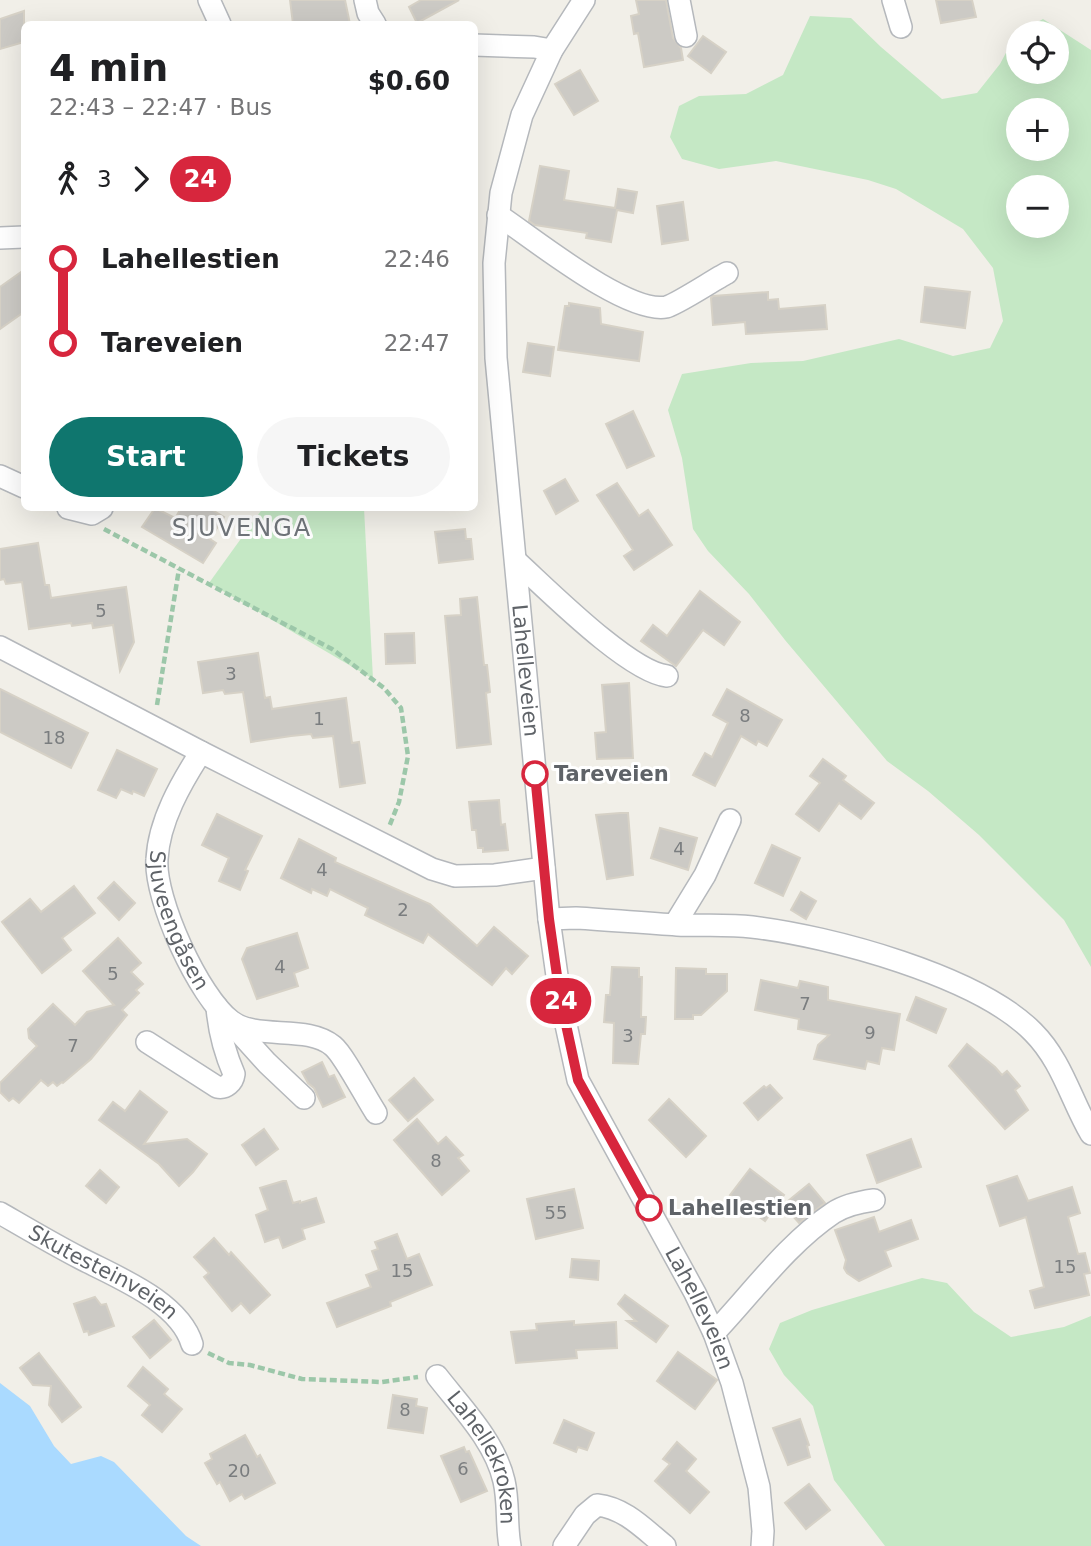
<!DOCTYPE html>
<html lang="en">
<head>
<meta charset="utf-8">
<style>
	body { margin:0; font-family:"DejaVu Sans",sans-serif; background:#f6f6f6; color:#202124; height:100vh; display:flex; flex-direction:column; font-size:26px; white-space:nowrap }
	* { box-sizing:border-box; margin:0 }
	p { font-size:23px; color:#757577 }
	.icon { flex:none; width:38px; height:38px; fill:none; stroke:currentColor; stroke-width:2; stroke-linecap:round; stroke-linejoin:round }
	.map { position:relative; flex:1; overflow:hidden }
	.panel { position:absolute; left:21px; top:21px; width:457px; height:490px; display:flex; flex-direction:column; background:#fff; border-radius:10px; box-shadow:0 7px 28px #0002 }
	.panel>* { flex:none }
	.badge { padding:0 14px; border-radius:23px; font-size:24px; line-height:46px }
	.fabs { position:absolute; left:1006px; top:21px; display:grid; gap:14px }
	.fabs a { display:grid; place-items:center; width:63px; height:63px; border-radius:50%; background:#fff; box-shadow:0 7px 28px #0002; font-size:35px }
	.map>.badge { position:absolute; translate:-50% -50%; box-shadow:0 0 0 4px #fff }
	.legs { display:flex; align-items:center; gap:10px; height:77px; padding:0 28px; font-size:23px }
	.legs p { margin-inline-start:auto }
	.summary { display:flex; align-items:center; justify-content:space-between; height:119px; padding:0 28px }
	h1 { font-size:38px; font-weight:600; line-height:52px }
	.action { display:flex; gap:14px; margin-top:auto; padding:14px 28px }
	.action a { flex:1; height:80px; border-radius:42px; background:#0f766e; color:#fff; font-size:28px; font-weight:600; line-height:80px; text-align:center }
	.action a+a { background:#f6f6f6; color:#202124 }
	ul { padding:0 28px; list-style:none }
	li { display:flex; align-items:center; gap:24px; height:84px; font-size:26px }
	li i { display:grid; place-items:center; width:10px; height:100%; margin:0 9px; background:currentColor }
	li i::after { content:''; width:18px; height:18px; margin:-9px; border:5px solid; border-radius:50%; background:#fff }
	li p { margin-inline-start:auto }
	li:first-child i { background:linear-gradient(#0000 50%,currentColor 0) }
	li:last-child i { background:linear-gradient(currentColor 50%,#0000 0) }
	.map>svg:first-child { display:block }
	.green { fill:#c5e8c5; fill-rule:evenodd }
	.water { fill:#aadaff }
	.building { fill:#cccac5; stroke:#d6d1c6; stroke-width:2 }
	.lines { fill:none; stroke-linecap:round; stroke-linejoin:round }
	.minor-casing { stroke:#b5b8bc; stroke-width:24 }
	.path { stroke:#9cc7a9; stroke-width:4.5; stroke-dasharray:7 3.5; stroke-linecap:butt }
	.minor { stroke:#fff; stroke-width:21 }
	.line-1-casing { stroke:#fff; stroke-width:16 }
	.line-1 { stroke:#d7263d; stroke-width:10 }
	.stop-1-dot { fill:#fff; stroke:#d7263d; stroke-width:3.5 }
	.labels { text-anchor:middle; stroke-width:6; stroke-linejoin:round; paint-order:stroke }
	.number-label { font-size:18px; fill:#7a7d7f }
	.street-label { font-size:21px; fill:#5f6368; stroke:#fff }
	.stop-label { font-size:21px; font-weight:bold; fill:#5f6368; stroke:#fff; text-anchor:start }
	.quarter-label { font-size:24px; letter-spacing:2px; fill:#70757a; stroke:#fff }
</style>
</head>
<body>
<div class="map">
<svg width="1091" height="1546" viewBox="0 0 1091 1546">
	<rect width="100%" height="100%" fill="#f1efe8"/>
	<g class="green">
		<path d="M 810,16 L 851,18 L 881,47 L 942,99 L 977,93 L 1000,64 L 1016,34 L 1043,19 L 1091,50 L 1091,967 L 1064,920 L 979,835 L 928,791 L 887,761 L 785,640 L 749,594 L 708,551 L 693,529 L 682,458 L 668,410 L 682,374 L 751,363 L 803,361 L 899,339 L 953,356 L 990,348 L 1003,321 L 993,268 L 963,229 L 896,189 L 868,180 L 776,161 L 719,169 L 682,159 L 670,137 L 679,106 L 699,96 L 746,94 L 783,75 ZM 1018,33 L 1057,33 L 1057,72 L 1018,72 ZM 1018,110 L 1057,110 L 1057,149 L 1018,149 ZM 1018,187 L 1057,187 L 1057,226 L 1018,226 Z"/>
		<path d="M 263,508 L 364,508 L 373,679 L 209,583 Z"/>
		<path d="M 922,1278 L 947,1283 L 974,1312 L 1011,1337 L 1064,1327 L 1091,1316 L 1091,1546 L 885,1546 L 834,1480 L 813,1406 L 784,1375 L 769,1349 L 780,1323 L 812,1310 Z"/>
	</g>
	<path class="water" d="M 0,1383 L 30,1406 L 54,1446 L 71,1464 L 101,1456 L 114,1462 L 186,1536 L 201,1546 L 0,1546 Z"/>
	<g class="building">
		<path d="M 290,0 L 345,0 L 350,24 L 293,24 Z"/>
		<path d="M 421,0 L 459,0 L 417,23 L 409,7 Z"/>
		<path d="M 636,0 L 666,0 L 673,38 L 681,48 L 683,60 L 644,67 L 638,33 L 634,34 L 631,16 L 639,14 Z"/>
		<path d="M 936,0 L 972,0 L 976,17 L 941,23 Z"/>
		<path d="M 24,11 L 24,42 L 0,49 L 0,19 Z"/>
		<path d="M 703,36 L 726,52 L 711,73 L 688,56 Z"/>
		<path d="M 580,70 L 598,101 L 574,115 L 555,84 Z"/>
		<path d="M 540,166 L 569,171 L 564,200 L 615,208 L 618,189 L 637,192 L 633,213 L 617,210 L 611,242 L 586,238 L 587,233 L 535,225 L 529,221 Z"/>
		<path d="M 683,202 L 688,240 L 662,244 L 657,206 Z"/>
		<path d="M 24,270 L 24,312 L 0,329 L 0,287 Z"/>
		<path d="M 925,287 L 970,292 L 965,328 L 921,322 Z"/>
		<path d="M 768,292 L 768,300 L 778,299 L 779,309 L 825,305 L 827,329 L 746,334 L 745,322 L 713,325 L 711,298 L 713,296 Z"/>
		<path d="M 569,303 L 600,308 L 601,324 L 643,332 L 639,361 L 558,350 L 565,306 L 569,306 Z"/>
		<path d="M 528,343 L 554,347 L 550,376 L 523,372 Z"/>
		<path d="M 633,411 L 654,456 L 627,468 L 606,424 Z"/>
		<path d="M 565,479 L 578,501 L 556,514 L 544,491 Z"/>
		<path d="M 617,483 L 639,516 L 648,510 L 672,545 L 634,570 L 624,556 L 633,550 L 597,495 Z"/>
		<path d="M 155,508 L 173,517 L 176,517 L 181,508 L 209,508 L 224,517 L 210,539 L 216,543 L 203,563 L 142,527 Z"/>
		<path d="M 465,529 L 466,539 L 471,539 L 473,559 L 439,563 L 435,532 Z"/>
		<path d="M 38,543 L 45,585 L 49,585 L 51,598 L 126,587 L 134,642 L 120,671 L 113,625 L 93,628 L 92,623 L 72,626 L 71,623 L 29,629 L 22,582 L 6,584 L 4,579 L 0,580 L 0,549 Z"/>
		<path d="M 700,591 L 740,622 L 724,645 L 703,630 L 676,666 L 641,641 L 653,625 L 667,636 Z"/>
		<path d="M 477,597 L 484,665 L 487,665 L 490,692 L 486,693 L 491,744 L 457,748 L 445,616 L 461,615 L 460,599 Z"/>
		<path d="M 414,633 L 415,663 L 386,664 L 385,634 Z"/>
		<path d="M 258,653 L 265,698 L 270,697 L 272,709 L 346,698 L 352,743 L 359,742 L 365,783 L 340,787 L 333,736 L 313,738 L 311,734 L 291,736 L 251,742 L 243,692 L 225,694 L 223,690 L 203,693 L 198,662 Z"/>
		<path d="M 629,683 L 633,758 L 597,759 L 595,733 L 606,732 L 602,685 Z"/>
		<path d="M 0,689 L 88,733 L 71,768 L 0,732 Z"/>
		<path d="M 727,689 L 782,720 L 767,746 L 758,741 L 756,745 L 741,736 L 715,786 L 693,775 L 705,753 L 712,757 L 728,723 L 713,715 Z"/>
		<path d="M 117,750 L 157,769 L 144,796 L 133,791 L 132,794 L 121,789 L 116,798 L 98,790 Z"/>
		<path d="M 823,759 L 846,776 L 843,780 L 874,803 L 861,819 L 839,803 L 819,831 L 796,814 L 820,783 L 810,776 Z"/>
		<path d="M 499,800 L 501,825 L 505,824 L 508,850 L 483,852 L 483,848 L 478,848 L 476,830 L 472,830 L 469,802 Z"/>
		<path d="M 620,813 L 628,813 L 633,875 L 607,879 L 596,815 Z"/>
		<path d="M 217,814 L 262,836 L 245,870 L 248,871 L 240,890 L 219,881 L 229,858 L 202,845 Z"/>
		<path d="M 660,828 L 697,838 L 688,870 L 651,858 Z"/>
		<path d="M 299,839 L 336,858 L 335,862 L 430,904 L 477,946 L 494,927 L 528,956 L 512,974 L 506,968 L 492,985 L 428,934 L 423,943 L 365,915 L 368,908 L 330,889 L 327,896 L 312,889 L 311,893 L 281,878 Z"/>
		<path d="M 772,845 L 800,858 L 783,896 L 755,883 Z"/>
		<path d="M 114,882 L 135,903 L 119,920 L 98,898 Z"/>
		<path d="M 74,886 L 95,913 L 62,938 L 71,950 L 42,973 L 2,922 L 30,899 L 41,912 Z"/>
		<path d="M 801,892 L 816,901 L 806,919 L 791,910 Z"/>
		<path d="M 297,933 L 308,968 L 294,973 L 298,986 L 257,999 L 242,959 L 247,948 Z"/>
		<path d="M 118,938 L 141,963 L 131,972 L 143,984 L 136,990 L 139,993 L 122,1010 L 127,1015 L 91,1059 L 63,1083 L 62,1082 L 57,1086 L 53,1082 L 48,1086 L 41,1080 L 19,1103 L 13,1098 L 9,1101 L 0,1092 L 0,1083 L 37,1046 L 29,1038 L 28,1029 L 53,1004 L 75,1025 L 87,1012 L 114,1005 L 83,971 Z"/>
		<path d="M 612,967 L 639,968 L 639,977 L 642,977 L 641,1017 L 646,1017 L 645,1034 L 641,1034 L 638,1064 L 613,1063 L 614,1023 L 604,1022 L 606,995 L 610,995 Z"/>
		<path d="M 676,968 L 706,969 L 706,974 L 727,974 L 727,991 L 701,1015 L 693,1015 L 693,1019 L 675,1019 Z"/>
		<path d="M 761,980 L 798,988 L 800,981 L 828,987 L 828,1000 L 900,1014 L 894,1050 L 882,1048 L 879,1064 L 867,1061 L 865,1069 L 814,1059 L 818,1045 L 829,1035 L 798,1029 L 799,1019 L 755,1010 Z"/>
		<path d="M 916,997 L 946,1009 L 936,1033 L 907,1020 Z"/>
		<path d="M 967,1044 L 995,1067 L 1002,1075 L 1007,1071 L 1020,1086 L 1015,1090 L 1028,1110 L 1005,1129 L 949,1066 Z"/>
		<path d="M 322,1062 L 329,1077 L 334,1075 L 345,1097 L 323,1107 L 314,1088 L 308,1083 L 302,1072 Z"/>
		<path d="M 414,1078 L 433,1100 L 408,1121 L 389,1100 Z"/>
		<path d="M 770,1085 L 782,1098 L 758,1120 L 744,1103 L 764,1086 L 766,1088 Z"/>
		<path d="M 140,1091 L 167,1112 L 144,1144 L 187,1139 L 207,1154 L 193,1172 L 179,1186 L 159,1164 L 99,1120 L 113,1102 L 125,1111 Z"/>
		<path d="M 669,1099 L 706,1136 L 686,1157 L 649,1120 Z"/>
		<path d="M 417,1119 L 438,1144 L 446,1137 L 463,1155 L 458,1158 L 469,1171 L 442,1195 L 394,1140 Z"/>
		<path d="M 264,1129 L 278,1149 L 256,1165 L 242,1145 Z"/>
		<path d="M 911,1139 L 921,1167 L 877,1183 L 867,1155 Z"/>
		<path d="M 750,1169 L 784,1195 L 765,1221 L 755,1214 L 754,1216 L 739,1206 L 741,1203 L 730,1195 Z"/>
		<path d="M 100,1170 L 119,1187 L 106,1203 L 86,1186 Z"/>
		<path d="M 1017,1176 L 1028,1201 L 1072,1187 L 1080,1213 L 1068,1217 L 1078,1254 L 1085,1253 L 1090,1273 L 1084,1274 L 1089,1295 L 1035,1308 L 1030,1291 L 1044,1287 L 1026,1217 L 1000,1226 L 987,1186 Z"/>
		<path d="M 283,1181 L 286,1181 L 293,1203 L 300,1201 L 300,1203 L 316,1198 L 324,1222 L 302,1229 L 305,1239 L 283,1248 L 279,1237 L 265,1242 L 256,1215 L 268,1210 L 260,1188 Z"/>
		<path d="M 809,1184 L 825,1203 L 799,1223 L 783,1205 Z"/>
		<path d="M 574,1189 L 583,1228 L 536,1239 L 527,1199 Z"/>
		<path d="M 874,1217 L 879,1232 L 911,1220 L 918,1239 L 885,1251 L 891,1266 L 859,1281 L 847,1273 L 844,1268 L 846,1260 L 835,1230 Z"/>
		<path d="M 397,1234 L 407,1259 L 419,1254 L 432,1285 L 390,1302 L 391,1306 L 337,1327 L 327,1303 L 371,1287 L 366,1275 L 379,1270 L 372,1251 L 378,1249 L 375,1242 Z"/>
		<path d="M 214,1238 L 229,1255 L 231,1252 L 270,1295 L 250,1313 L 241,1303 L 232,1311 L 204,1277 L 209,1273 L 194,1257 Z"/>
		<path d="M 572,1259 L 599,1261 L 598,1280 L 570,1277 Z"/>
		<path d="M 625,1295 L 668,1326 L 656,1342 L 627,1321 L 636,1321 L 618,1304 Z"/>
		<path d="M 95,1297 L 101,1305 L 106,1304 L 114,1326 L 89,1335 L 88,1331 L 84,1332 L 74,1304 Z"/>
		<path d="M 154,1320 L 171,1340 L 150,1358 L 133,1337 Z"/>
		<path d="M 574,1321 L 574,1325 L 616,1322 L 617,1348 L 576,1350 L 577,1358 L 516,1363 L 511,1332 L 537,1330 L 536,1324 Z"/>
		<path d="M 678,1352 L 717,1380 L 695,1409 L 657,1381 Z"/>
		<path d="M 39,1353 L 81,1407 L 62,1422 L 49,1405 L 51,1386 L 33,1385 L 20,1368 Z"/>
		<path d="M 143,1367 L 168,1389 L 164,1394 L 182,1409 L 162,1432 L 142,1415 L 150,1405 L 128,1386 Z"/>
		<path d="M 393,1395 L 417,1399 L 416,1406 L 427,1408 L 423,1433 L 388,1428 Z"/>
		<path d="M 800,1419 L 809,1445 L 807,1446 L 810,1457 L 788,1465 L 773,1428 Z"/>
		<path d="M 564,1420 L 594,1433 L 587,1450 L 578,1447 L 576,1452 L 554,1443 Z"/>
		<path d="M 245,1435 L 257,1457 L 260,1455 L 275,1483 L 245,1499 L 242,1494 L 230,1501 L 220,1482 L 217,1484 L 205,1463 L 212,1459 L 210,1454 Z"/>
		<path d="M 677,1442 L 696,1459 L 686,1471 L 709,1492 L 690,1513 L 655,1481 L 670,1464 L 663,1459 Z"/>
		<path d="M 464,1447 L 466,1452 L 469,1451 L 487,1491 L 461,1502 L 441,1456 Z"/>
		<path d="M 809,1484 L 830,1510 L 806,1529 L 785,1503 Z"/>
	</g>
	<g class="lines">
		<g class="minor-casing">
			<g id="minor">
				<path d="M 209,0 L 220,24"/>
				<path d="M 365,0 L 368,13 L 375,24"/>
				<path id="s1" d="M 584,0 L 552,50 L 522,115 L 501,193 L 494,263 L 496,358 L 549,919 L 560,997 L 578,1080 L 695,1293 L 714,1333 L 732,1383 L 759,1487 L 763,1531 L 762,1546"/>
				<path d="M 679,0 L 686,36"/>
				<path d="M 893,0 L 901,27"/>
				<path d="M 474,45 L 534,47 L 552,50"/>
				<path d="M 498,215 C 533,238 626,314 666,307 C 676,305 715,279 727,273"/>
				<path d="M 0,238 L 24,237"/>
				<path d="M 0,476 L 24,487"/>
				<path d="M 68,508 L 92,514 L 102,508"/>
				<path d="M 516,561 C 547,589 629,672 667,676"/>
				<path d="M 0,647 L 201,752 L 432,869 L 455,876 L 495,875 L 544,868"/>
				<path id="s2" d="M 201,752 C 181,783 159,821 157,859 C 154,899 199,997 231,1021 C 257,1041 307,1024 333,1046 C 344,1055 366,1098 376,1113"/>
				<path d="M 549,919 L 576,918 C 610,920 644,923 677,925 C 702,926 728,924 752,927 C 830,936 978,976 1033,1032 C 1062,1061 1071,1100 1091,1134"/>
				<path d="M 675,924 L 705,875 L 730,820"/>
				<path d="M 230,1022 L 267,1063 L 304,1098"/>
				<path d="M 147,1042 L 217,1087 C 226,1089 233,1082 234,1074 C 224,1051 219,1032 217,1007"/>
				<path id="s3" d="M 0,1213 C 26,1228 53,1244 80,1258 C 116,1277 179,1301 192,1344"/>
				<path d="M 714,1333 C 751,1294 788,1243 833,1213 C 845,1205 859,1202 874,1200"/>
				<path id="s4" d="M 437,1376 C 461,1407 495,1441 504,1481 C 509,1502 506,1525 510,1546"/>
				<path d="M 564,1546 L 585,1515 L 597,1505 C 625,1508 644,1529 665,1546"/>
			</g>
		</g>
		<g class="path">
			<path d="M 104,529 L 332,649 L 384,688 L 401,708 L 408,756 L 399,802 L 389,827"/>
			<path d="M 157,705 L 179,569"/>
			<path d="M 208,1353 L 229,1363 L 250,1365 L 302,1379 L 382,1382 L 418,1377"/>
		</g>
		<use href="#minor" class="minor"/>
	</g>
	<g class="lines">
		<g class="line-1-casing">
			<path id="line-1" d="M 535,774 L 549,919 L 560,997 L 578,1080 L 649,1208"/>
		</g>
		<use href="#line-1" class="line-1"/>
	</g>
	<g class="stop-1-dot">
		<circle cx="535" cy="774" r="12"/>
		<circle cx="649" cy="1208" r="12"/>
	</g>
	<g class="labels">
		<g class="number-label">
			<text x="101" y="617">5</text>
			<text x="231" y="680">3</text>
			<text x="745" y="722">8</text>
			<text x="319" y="725">1</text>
			<text x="54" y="744">18</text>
			<text x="679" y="855">4</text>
			<text x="322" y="876">4</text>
			<text x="403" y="916">2</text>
			<text x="280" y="973">4</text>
			<text x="113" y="980">5</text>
			<text x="805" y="1010">7</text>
			<text x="870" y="1039">9</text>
			<text x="628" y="1042">3</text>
			<text x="73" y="1052">7</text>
			<text x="436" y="1167">8</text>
			<text x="556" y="1219">55</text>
			<text x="1065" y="1273">15</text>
			<text x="402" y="1277">15</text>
			<text x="405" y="1416">8</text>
			<text x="463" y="1475">6</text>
			<text x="239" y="1477">20</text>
		</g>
		<g class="street-label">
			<text dy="7" stroke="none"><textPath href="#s1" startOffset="691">Lahelleveien</textPath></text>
			<text dy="7" stroke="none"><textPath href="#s2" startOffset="182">Sjuveengåsen</textPath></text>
			<text dy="7" stroke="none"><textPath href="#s3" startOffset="119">Skutesteinveien</textPath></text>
			<text dy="7" stroke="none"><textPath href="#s1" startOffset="1363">Lahelleveien</textPath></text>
			<text dy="7" stroke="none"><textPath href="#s4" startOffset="96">Lahellekroken</textPath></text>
		</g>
		<g class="stop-label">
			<text x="554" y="781">Tareveien</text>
			<text x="668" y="1215">Lahellestien</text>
		</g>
		<g class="quarter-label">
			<text x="242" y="536">SJUVENGA</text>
		</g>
	</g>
</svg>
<div class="fabs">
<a><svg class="icon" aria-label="locate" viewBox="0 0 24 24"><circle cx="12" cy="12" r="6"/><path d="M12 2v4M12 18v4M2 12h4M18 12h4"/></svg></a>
<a>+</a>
<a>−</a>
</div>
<b class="badge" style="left:561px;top:1001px;background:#d7263d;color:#fff">24</b>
<section class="panel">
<div class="summary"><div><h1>4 min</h1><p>22:43 – 22:47 · Bus</p></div><b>$0.60</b></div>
<div class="legs"><svg class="icon" aria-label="walk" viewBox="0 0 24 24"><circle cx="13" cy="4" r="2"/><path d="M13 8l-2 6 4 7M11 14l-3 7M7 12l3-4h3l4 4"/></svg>3<svg class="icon" aria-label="forward" viewBox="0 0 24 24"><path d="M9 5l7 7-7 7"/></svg><b class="badge" style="background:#d7263d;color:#fff">24</b></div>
<ul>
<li><i style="color:#d7263d"></i><b>Lahellestien</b><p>22:46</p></li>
<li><i style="color:#d7263d"></i><b>Tareveien</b><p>22:47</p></li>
</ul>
<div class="action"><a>Start</a><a>Tickets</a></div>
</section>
</div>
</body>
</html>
